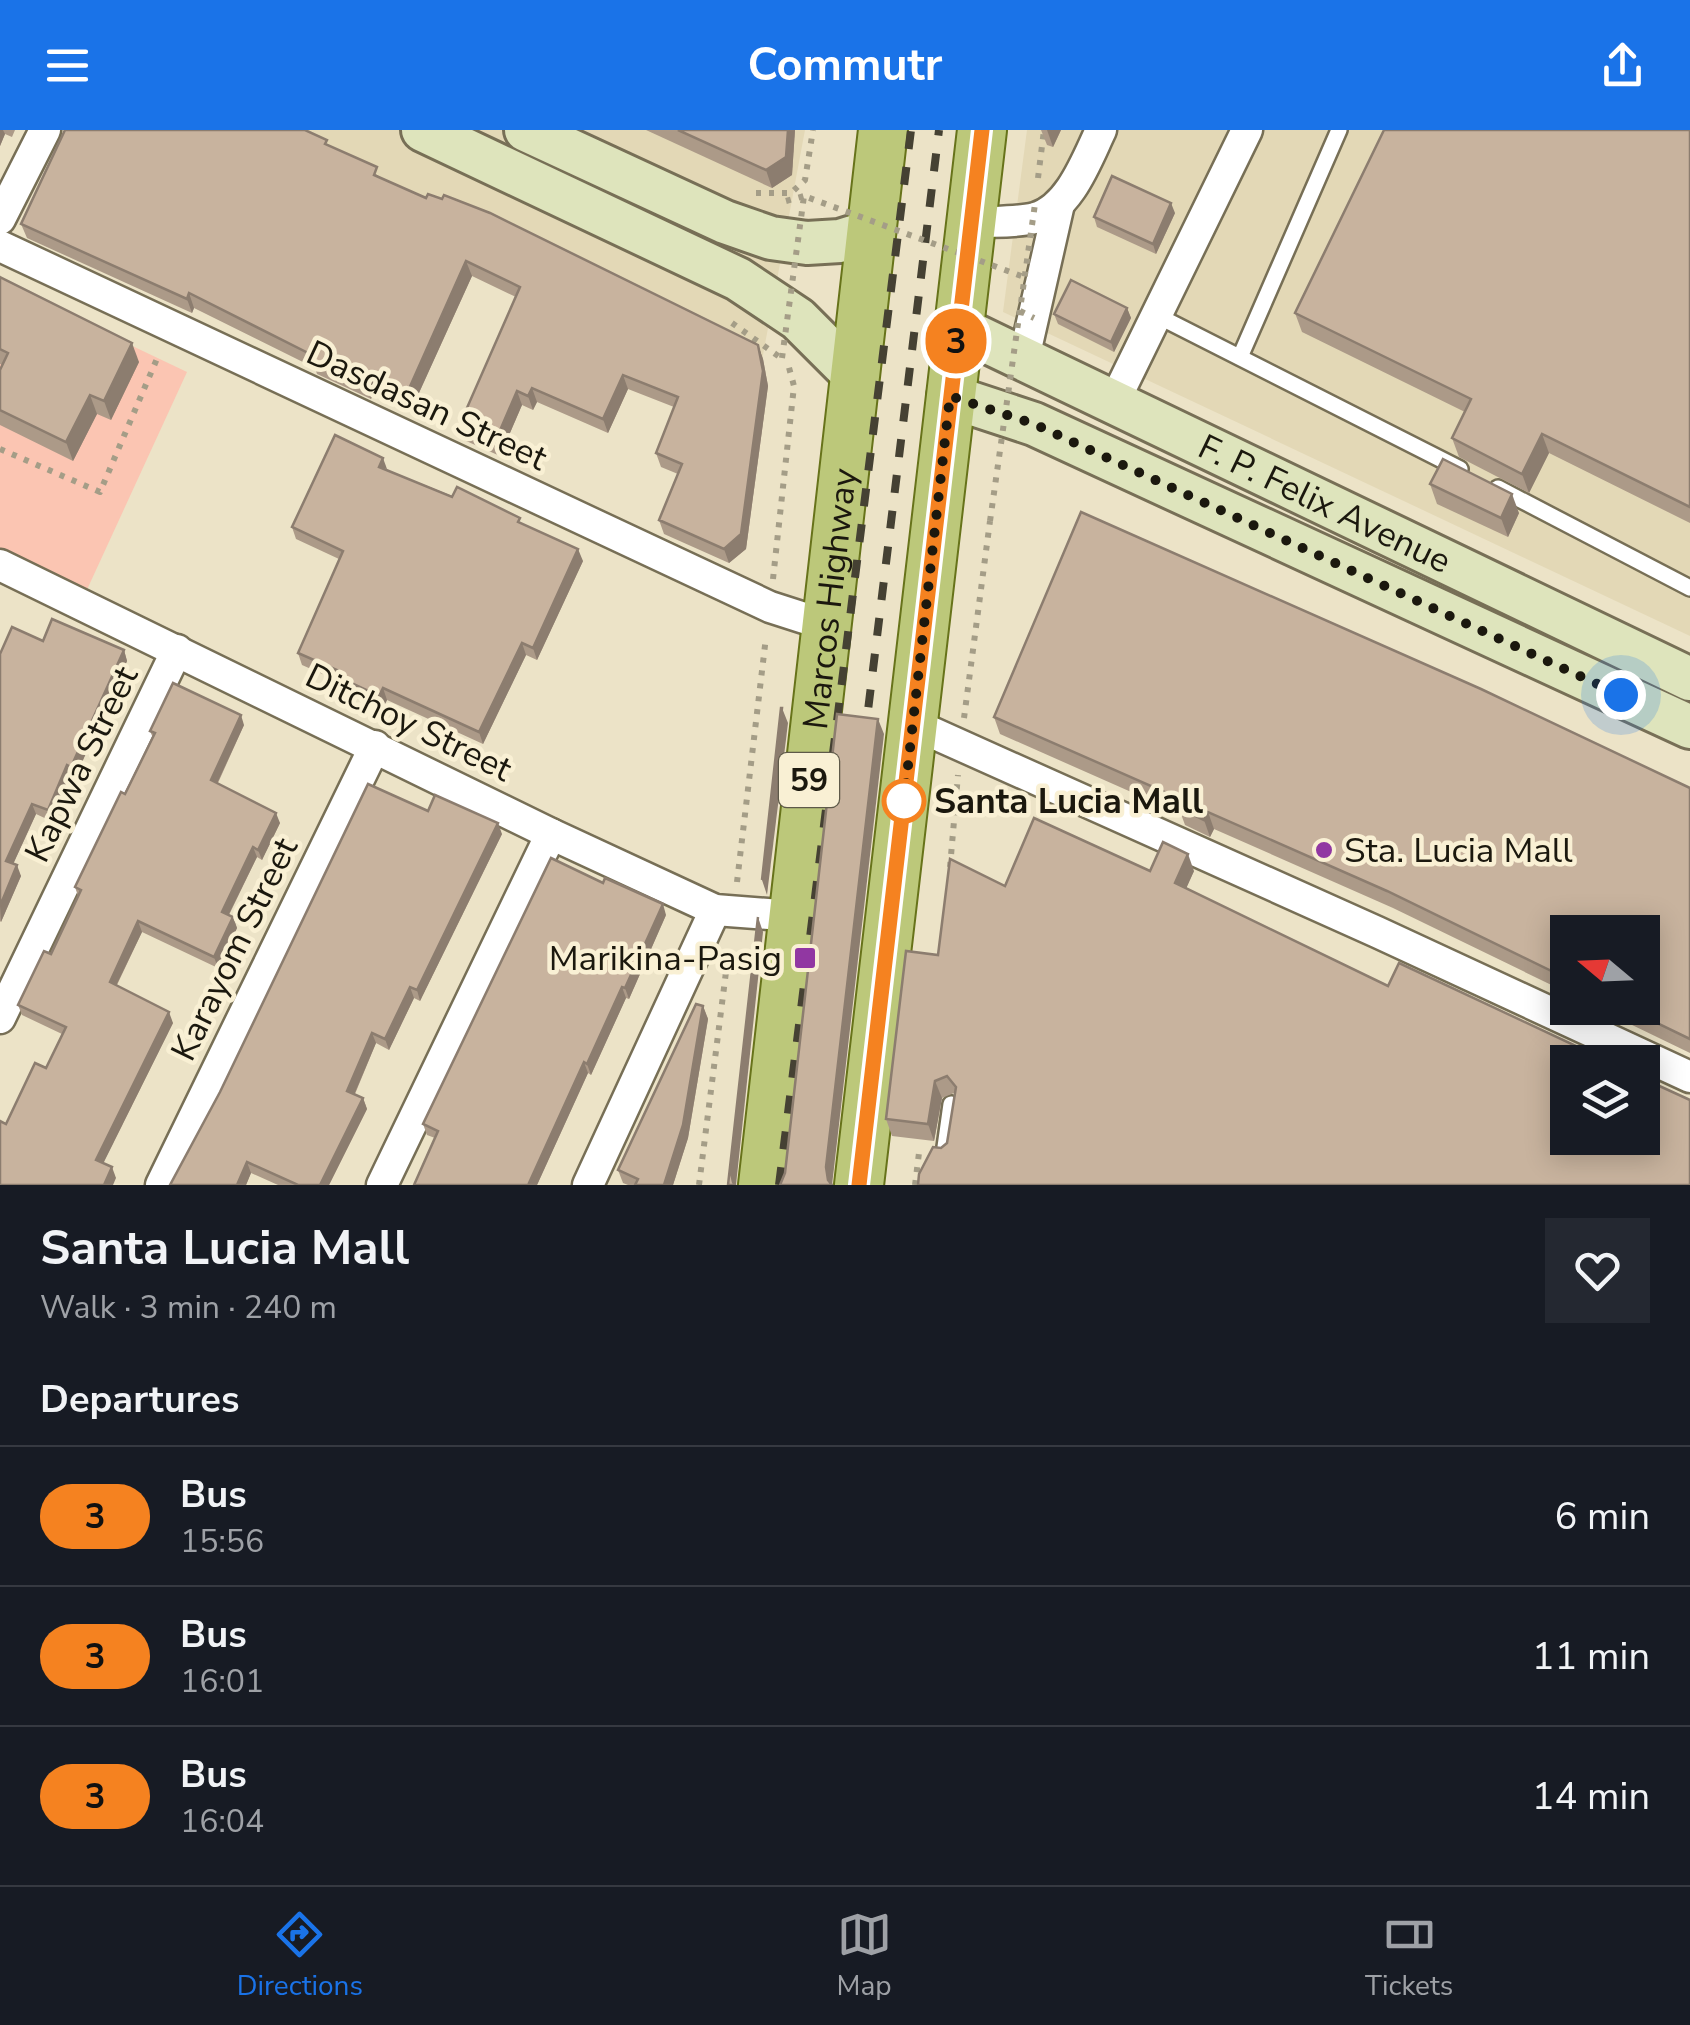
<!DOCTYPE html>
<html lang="en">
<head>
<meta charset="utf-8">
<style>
	body { margin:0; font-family:"Nunito Sans",sans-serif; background:#242831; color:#f1f3f6; height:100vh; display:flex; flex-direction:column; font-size:38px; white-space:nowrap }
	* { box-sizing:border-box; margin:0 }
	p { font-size:32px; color:#9ea1a6 }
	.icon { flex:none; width:55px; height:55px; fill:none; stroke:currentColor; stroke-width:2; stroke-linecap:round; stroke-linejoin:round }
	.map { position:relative; height:1055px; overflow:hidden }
	.side { display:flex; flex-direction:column; background:#171b24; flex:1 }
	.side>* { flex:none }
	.badge { padding:0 20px; border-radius:32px; font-size:35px; line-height:65px }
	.needle { width:65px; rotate:289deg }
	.controls { position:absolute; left:1550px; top:785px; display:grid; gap:20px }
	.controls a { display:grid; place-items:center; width:110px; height:110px; border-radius:0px; background:#171b24; box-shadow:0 5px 25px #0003; font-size:50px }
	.you { position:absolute; width:50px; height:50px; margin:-25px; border:8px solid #fff; border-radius:50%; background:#1a73e8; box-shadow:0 0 0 15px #1a73e833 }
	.map>.badge { position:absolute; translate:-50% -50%; box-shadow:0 0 0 5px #fff }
	h2 { padding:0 40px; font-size:38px; line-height:90px }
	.round { display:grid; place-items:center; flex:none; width:105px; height:105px; border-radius:0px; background:#242831 }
	.summary { display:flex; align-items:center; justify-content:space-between; height:170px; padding:0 40px }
	h1 { font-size:48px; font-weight:700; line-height:75px }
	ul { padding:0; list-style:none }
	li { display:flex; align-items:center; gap:30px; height:140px; padding:0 40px; border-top:2px solid #363941 }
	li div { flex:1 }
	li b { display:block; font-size:38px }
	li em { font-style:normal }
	li .badge { min-width:110px; font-weight:700; text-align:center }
	header { display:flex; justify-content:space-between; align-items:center; height:130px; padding:0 40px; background:#1a73e8; color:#fff; font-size:45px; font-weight:700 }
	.tab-bar { display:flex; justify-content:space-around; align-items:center; height:140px; border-top:2px solid #363941; background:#171b24; font-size:28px; color:#9ea1a6 }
	.tab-bar a { display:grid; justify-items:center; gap:5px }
	.tab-bar .selected { color:#1a73e8 }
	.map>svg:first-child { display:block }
	.built { fill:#e3d8b6 }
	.green { fill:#fbc5b2 }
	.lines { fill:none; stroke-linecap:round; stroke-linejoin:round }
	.lane-casing { stroke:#776f56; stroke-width:20 }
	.street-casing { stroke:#776f56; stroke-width:35 }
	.secondary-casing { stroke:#776f56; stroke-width:48 }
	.primary-casing { stroke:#67731a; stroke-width:52 }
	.path { stroke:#a49d87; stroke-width:6; stroke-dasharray:5 8; stroke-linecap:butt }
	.lane { stroke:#fff; stroke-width:15 }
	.street { stroke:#fff; stroke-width:30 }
	.secondary { stroke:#dee4bc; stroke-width:42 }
	.primary { stroke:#bcc87a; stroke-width:48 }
	.rail { stroke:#454133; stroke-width:8; stroke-dasharray:18 18; stroke-linecap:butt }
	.path-bridge { stroke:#a49d87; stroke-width:6; stroke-dasharray:5 8; stroke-linecap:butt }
	.wall { fill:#ac9a88 }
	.shaded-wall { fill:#8c7d6f }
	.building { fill:#c8b39e; stroke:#8c7d6f; stroke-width:2.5 }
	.line-casing { stroke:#fff; stroke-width:22 }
	.line { stroke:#f58220; stroke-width:15 }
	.walk { stroke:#1b180e; stroke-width:10; stroke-dasharray:0 18 }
	.stop-dot { fill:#fff; stroke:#f58220; stroke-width:5 }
	.poi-dot { fill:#9137a2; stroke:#f9f0d4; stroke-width:4 }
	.labels { text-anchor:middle; stroke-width:9; stroke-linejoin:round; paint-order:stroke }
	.shield { fill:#f9f0d4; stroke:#5e5949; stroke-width:2.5 }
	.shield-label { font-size:32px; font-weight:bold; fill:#1b180e }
	.street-label { font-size:35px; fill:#1b180e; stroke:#f9f0d4 }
	.stop-label { font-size:35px; font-weight:bold; fill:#1b180e; stroke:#f9f0d4; text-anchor:start }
	.poi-label { font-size:35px; fill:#1b180e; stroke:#f9f0d4; text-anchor:start }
</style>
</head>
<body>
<header><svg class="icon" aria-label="menu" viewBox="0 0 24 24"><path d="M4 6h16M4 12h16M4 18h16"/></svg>Commutr<svg class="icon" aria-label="share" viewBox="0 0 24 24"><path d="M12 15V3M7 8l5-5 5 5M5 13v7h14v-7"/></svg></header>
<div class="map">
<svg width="1690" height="1055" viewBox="0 0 1690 1055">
	<rect width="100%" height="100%" fill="#ece3c7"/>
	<g class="built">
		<path d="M 235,0 L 805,0 L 751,289 Z"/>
		<path d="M 1027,0 L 1690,0 L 1690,506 L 1003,182 Z"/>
	</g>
	<path class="green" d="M 0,153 L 187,242 L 85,464 L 0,424 Z"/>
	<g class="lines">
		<g class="lane-casing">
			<g id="lane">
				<path d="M 1158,186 L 1460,339"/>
				<path d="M 1240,227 L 1339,0"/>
				<path d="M 1498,358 L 1690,458"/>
				<path d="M 944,1024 L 951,974"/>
			</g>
		</g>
		<g class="street-casing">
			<g id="street">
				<path d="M 0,89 L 45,0"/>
				<path d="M 970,93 C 990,91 1015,93 1035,88 C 1070,78 1087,29 1101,0"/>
				<path d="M 0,116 L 770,477 L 826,495"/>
				<path d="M 1024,228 L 1059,74"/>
				<path d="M 1115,270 L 1247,0"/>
				<path d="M 0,435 L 551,704 L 715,780 L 794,786"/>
				<path d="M 913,594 L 1377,802 L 1690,947"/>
				<path d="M 0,888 L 177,520"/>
				<path d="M 161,1055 L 375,616"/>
				<path d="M 382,1055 L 551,704"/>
				<path d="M 588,1055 L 715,780"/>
			</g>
		</g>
		<g class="secondary-casing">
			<g id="secondary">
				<path d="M 423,0 L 738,149 L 798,189 L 854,245"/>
				<path d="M 526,0 L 725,92 L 771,108 L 807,113 L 840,111 L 872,101"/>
				<path id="s1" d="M 957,197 L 1690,549"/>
				<path d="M 949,266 L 1034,294 L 1690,597"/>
			</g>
		</g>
		<g class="primary-casing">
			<g id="primary">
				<path id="s2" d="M 763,1055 L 883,0"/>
				<path d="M 859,1055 L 982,0"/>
			</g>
		</g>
		<g class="path">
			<path d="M 1038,48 L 1044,0"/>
			<path d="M 756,63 L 791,63 L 805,50 L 813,0"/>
			<path d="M 786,71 L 804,66"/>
			<path d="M 732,193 L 781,228"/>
			<path d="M 0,319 L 100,362 L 159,224"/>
			<path d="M 773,449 L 794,256 L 788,234"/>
			<path d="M 964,588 L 990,391"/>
			<path d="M 950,737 L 958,645"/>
			<path d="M 737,752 L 766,507"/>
			<path d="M 699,1055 L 727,834"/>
			<path d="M 915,1055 L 919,1023"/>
		</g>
		<use href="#lane" class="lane"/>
		<use href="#street" class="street"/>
		<use href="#secondary" class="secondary"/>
		<use href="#primary" class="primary"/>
		<g class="rail">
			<path d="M 864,613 L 939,0"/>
			<path d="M 779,1055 L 911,0"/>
		</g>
		<g class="path-bridge">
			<path d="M 1020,181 L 1034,188"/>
			<path d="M 782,228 L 804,66 L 1024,147"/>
			<path d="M 990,391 L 1035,74"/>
		</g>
	</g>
	<g class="wall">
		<path d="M 0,0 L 15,0 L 12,7 L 5,4 L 0,16 Z"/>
		<path d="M 646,0 L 795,0 L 792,45 L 772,58 Z"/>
		<path d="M 1041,0 L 1061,0 L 1053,17 L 1047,15 Z"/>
		<path d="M 1690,0 L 1690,393 L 1549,323 L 1529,363 L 1459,327 L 1452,308 L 1465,282 L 1302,202 L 1295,183 Z"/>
		<path d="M 329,16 L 382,48 L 758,215 L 763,229 L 768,256 L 746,419 L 729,433 L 664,404 L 659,390 L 678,344 L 661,337 L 656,323 L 674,277 L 628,259 L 608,303 L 537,272 L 533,280 L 522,275 L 500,326 L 464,310 L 459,296 L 516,167 L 472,146 L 413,276 L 375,258 L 371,269 L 317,244 L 315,238 L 194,178 L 192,183 L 27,108 L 21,94 Z"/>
		<path d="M 1175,83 L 1156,124 L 1097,97 L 1094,87 Z"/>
		<path d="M 0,147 L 139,232 L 111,290 L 97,284 L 73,331 L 0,295 L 0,240 L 2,235 L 0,234 Z"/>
		<path d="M 1127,178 L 1131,188 L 1114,222 L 1058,194 L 1054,184 Z"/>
		<path d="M 387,340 L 523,394 L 583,431 L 537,530 L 526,525 L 483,614 L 387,570 L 383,578 L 338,557 L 336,550 L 302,535 L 298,523 L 339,429 L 296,409 L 292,397 Z"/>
		<path d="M 1430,354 L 1519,383 L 1508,407 L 1437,374 Z"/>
		<path d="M 124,520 L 127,531 L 75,648 L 71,646 L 51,691 L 36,684 L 13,734 L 21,746 L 1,792 L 0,791 L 0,524 Z"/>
		<path d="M 994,587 L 1690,658 L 1690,923 L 1597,878 L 1642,878 L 1568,802 L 1568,863 L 1393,778 L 1214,699 L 1210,707 L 1185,695 L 1181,684 L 1000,604 Z"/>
		<path d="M 244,595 L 218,653 L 280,693 L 262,730 L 257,727 L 229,785 L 233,787 L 237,798 L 218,838 L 142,802 L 117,855 L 173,893 L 103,1033 L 116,1048 L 6,994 L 46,938 L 62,904 L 22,885 L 18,875 L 51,824 L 78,766 L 75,757 L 153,608 L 150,601 Z"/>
		<path d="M 428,681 L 502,704 L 420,871 L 414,868 L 389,920 L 376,913 L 355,964 L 363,968 L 367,979 L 329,1055 L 278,1055 L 251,1043 L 246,1055 L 170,1055 Z"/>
		<path d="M 1150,741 L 1194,741 L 1186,758 L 1388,856 L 941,1018 L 947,1013 L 955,965 L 954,963 L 942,968 L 934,1011 L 892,1006 L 886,989 L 938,825 L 1005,756 Z"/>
		<path d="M 666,785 L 629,869 L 626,868 L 591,945 L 588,943 L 537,1055 L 414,1055 L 435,1008 L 427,1005 L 423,994 Z"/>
		<path d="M 703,876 L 708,889 L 688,1008 L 673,1055 L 628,1055 L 623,1053 L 618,1040 Z"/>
	</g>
	<g class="shaded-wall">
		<path d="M 0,0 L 3,0 L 5,4 L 0,16 Z"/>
		<path d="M 788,0 L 795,0 L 792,45 L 772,58 L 766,40 Z"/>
		<path d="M 1047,0 L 1061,0 L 1053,17 Z"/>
		<path d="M 1171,73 L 1175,83 L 1156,124 L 1153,114 Z"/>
		<path d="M 466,131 L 472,146 L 413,276 L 408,261 Z"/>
		<path d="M 189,163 L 194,178 L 192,183 L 187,169 Z"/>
		<path d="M 1127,178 L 1131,188 L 1114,222 L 1111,212 Z"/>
		<path d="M 132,213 L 139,232 L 111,290 L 104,271 Z"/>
		<path d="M 758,215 L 763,229 L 768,256 L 746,419 L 729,433 L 724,419 Z"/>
		<path d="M 370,244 L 375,258 L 371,269 L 366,255 Z"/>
		<path d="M 623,245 L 628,259 L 608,303 L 603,289 Z"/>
		<path d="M 532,258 L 537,272 L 533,280 L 528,266 Z"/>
		<path d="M 517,261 L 522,275 L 500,326 L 495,312 Z"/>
		<path d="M 90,265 L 97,284 L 73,331 L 66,312 Z"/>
		<path d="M 1542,304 L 1549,323 L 1529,363 L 1522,344 Z"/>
		<path d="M 383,328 L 387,339 L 379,337 Z"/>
		<path d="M 1512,364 L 1519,383 L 1508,407 L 1501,388 Z"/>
		<path d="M 578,419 L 583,431 L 537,530 L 533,518 Z"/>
		<path d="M 522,513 L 526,525 L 483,614 L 479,602 Z"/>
		<path d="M 124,520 L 127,531 L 75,648 L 71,637 Z"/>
		<path d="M 383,558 L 387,570 L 383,578 L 379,566 Z"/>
		<path d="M 782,578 L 788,593 L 767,765 L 762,750 Z"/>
		<path d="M 241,585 L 244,595 L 214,660 L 211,650 Z"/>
		<path d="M 878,589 L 884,604 L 832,1055 L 828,1050 L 826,1037 Z"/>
		<path d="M 67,635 L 71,646 L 51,691 L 48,680 Z"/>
		<path d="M 32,674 L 36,684 L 10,741 L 6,731 Z"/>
		<path d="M 1208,682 L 1214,699 L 1210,707 L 1204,690 Z"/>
		<path d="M 276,683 L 280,693 L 262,730 L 258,720 Z"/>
		<path d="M 498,693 L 502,704 L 420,871 L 417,860 Z"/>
		<path d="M 253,717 L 257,727 L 225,792 L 222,782 Z"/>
		<path d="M 1188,724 L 1194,741 L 1181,770 L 1175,753 Z"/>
		<path d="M 17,735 L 21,746 L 1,792 L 0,776 Z"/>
		<path d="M 663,774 L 666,785 L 629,869 L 625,858 Z"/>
		<path d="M 233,787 L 237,798 L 218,838 L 214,827 Z"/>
		<path d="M 758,787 L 763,802 L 736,1055 L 734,1055 L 730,1038 Z"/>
		<path d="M 138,791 L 142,802 L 113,862 L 110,852 Z"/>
		<path d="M 410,857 L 414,868 L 389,920 L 385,909 Z"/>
		<path d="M 622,857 L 626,868 L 591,945 L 587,934 Z"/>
		<path d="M 703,876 L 708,889 L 688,1008 L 673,1055 L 664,1055 Z"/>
		<path d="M 169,882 L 173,893 L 100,1040 L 96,1030 Z"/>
		<path d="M 372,903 L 376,913 L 351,972 L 347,961 Z"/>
		<path d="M 584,932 L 588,943 L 537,1055 L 529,1055 L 529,1053 Z"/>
		<path d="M 935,951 L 942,968 L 934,1011 L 928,994 Z"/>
		<path d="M 363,968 L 367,979 L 329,1055 L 320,1055 Z"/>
		<path d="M 247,1032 L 251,1043 L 246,1055 L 237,1055 Z"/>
		<path d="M 112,1037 L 116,1048 L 113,1055 L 104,1055 Z"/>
	</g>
	<g class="building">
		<path d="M 65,0 L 305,0 L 327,10 L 325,14 L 377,37 L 374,45 L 426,68 L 428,64 L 442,69 L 444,65 L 490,83 L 758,215 L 763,241 L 741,404 L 724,419 L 659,390 L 682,334 L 656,323 L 678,267 L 623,245 L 603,289 L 532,258 L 528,266 L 517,261 L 495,312 L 459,296 L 520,157 L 466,131 L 408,261 L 370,244 L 366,255 L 312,230 L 314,226 L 189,163 L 187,169 L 21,94 Z"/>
		<path d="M 678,0 L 788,0 L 786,27 L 766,40 Z"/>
		<path d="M 1384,0 L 1690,0 L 1690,377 L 1542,304 L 1522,344 L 1452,308 L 1471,269 L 1295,183 Z"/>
		<path d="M 1112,46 L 1171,73 L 1153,114 L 1094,87 Z"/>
		<path d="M 0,147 L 132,213 L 104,271 L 90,265 L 66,312 L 0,280 L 0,240 L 8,223 L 0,219 Z"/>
		<path d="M 1071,150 L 1127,178 L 1111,212 L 1054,184 Z"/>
		<path d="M 335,305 L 383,328 L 379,337 L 452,367 L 457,357 L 520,388 L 518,392 L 578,419 L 533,518 L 522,513 L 479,602 L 383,558 L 379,566 L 334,545 L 337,540 L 298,523 L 343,421 L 292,397 Z"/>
		<path d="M 1443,329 L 1512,364 L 1501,388 L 1430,354 Z"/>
		<path d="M 1081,382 L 1481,559 L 1690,658 L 1690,909 L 1626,878 L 1642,878 L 1642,802 L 1568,802 L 1568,849 L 1387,761 L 1208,682 L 1204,690 L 1179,678 L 1183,670 L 994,587 Z"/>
		<path d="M 52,489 L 124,520 L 71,637 L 67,635 L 48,680 L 32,674 L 6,731 L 17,735 L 0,776 L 0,524 L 12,497 L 43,511 Z"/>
		<path d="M 173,553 L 241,585 L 211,650 L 276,683 L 258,720 L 253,717 L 222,782 L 233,787 L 214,827 L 138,791 L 110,852 L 169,882 L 96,1030 L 112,1037 L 104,1055 L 0,1055 L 0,991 L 6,994 L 35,933 L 46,938 L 66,897 L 18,875 L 44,821 L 51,824 L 81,760 L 75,757 L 121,662 L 125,664 L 155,603 L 150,601 Z"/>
		<path d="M 781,578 L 782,578 L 762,750 Z"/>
		<path d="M 837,584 L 878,589 L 826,1037 L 828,1050 L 832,1055 L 780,1055 L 785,1043 Z"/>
		<path d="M 368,654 L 428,681 L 435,665 L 498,693 L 417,860 L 410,857 L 385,909 L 372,903 L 347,961 L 363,968 L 320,1055 L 298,1055 L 247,1032 L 237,1055 L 170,1055 L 220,962 Z"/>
		<path d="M 1034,688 L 1150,741 L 1163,712 L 1188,724 L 1175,753 L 1388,856 L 1399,833 L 1610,932 L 1568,932 L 1568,1008 L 1642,1008 L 1642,948 L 1690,970 L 1690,1055 L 918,1055 L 919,1044 L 933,1017 L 941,1018 L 947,1013 L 956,957 L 947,946 L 935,951 L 928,994 L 886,989 L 906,821 L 938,825 L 950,729 L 1005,756 Z"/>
		<path d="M 551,728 L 603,753 L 605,748 L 663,774 L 625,858 L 622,857 L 587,934 L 584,932 L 529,1053 L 532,1055 L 414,1055 L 438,1001 L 423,994 Z"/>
		<path d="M 758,787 L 730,1038 L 733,1052 L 735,1055 L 728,1055 Z"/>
		<path d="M 696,874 L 703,876 L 683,995 L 664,1055 L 635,1055 L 638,1049 L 618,1040 Z"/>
	</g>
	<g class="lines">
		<g class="line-casing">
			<path id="line" d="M 859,1055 L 982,0"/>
		</g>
		<use href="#line" class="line"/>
		<path class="walk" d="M 904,671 L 950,266 L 1034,294 L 1621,565"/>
	</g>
	<circle class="stop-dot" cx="904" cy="671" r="20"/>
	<g class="poi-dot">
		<circle cx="1324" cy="720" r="10"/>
		<rect x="793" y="816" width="24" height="24" rx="5"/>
	</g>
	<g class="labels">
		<rect class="shield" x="779" y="623" width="60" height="54" rx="8"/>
		<g class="shield-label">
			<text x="809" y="661">59</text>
		</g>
		<g class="street-label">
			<text transform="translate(427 275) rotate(25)" y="12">Dasdasan Street</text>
			<text dy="12" stroke="none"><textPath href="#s1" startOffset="408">F. P. Felix Avenue</textPath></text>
			<text dy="12" stroke="none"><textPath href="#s2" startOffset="590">Marcos Highway</textPath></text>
			<text transform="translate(409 592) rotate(26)" y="12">Ditchoy Street</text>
			<text transform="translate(81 634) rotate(-64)" y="12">Kapwa Street</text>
			<text transform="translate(234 819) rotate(-64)" y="12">Karayom Street</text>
		</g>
		<g class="stop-label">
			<text x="934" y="683">Santa Lucia Mall</text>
		</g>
		<g class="poi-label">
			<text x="1344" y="732">Sta. Lucia Mall</text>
			<text x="782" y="840" text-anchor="end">Marikina-Pasig</text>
		</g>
	</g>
</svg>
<div class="controls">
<a><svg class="needle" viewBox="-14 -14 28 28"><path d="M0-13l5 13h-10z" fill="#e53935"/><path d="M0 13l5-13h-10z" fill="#9ea1a6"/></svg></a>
<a><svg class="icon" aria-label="layers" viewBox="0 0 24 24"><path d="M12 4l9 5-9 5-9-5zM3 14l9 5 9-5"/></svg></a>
</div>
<div class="you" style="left:1621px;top:565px"></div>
<b class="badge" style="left:956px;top:211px;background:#f58220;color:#111">3</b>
</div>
<section class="side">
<div class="summary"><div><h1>Santa Lucia Mall</h1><p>Walk · 3 min · 240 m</p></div><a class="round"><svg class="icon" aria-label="heart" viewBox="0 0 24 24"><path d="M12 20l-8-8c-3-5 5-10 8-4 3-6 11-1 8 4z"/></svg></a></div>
<h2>Departures</h2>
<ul>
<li><span class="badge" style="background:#f58220;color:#111">3</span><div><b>Bus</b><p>15:56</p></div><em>6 min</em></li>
<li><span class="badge" style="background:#f58220;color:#111">3</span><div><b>Bus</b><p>16:01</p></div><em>11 min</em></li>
<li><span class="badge" style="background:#f58220;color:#111">3</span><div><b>Bus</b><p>16:04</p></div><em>14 min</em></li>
</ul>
</section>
<nav class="tab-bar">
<a class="selected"><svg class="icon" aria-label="directions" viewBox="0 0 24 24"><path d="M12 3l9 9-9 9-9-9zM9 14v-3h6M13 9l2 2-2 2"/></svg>Directions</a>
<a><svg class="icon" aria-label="map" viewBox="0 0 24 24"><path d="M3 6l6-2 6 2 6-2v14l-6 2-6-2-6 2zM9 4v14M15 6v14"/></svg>Map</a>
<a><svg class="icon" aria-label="tickets" viewBox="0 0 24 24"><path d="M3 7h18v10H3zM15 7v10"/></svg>Tickets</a>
</nav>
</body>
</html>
